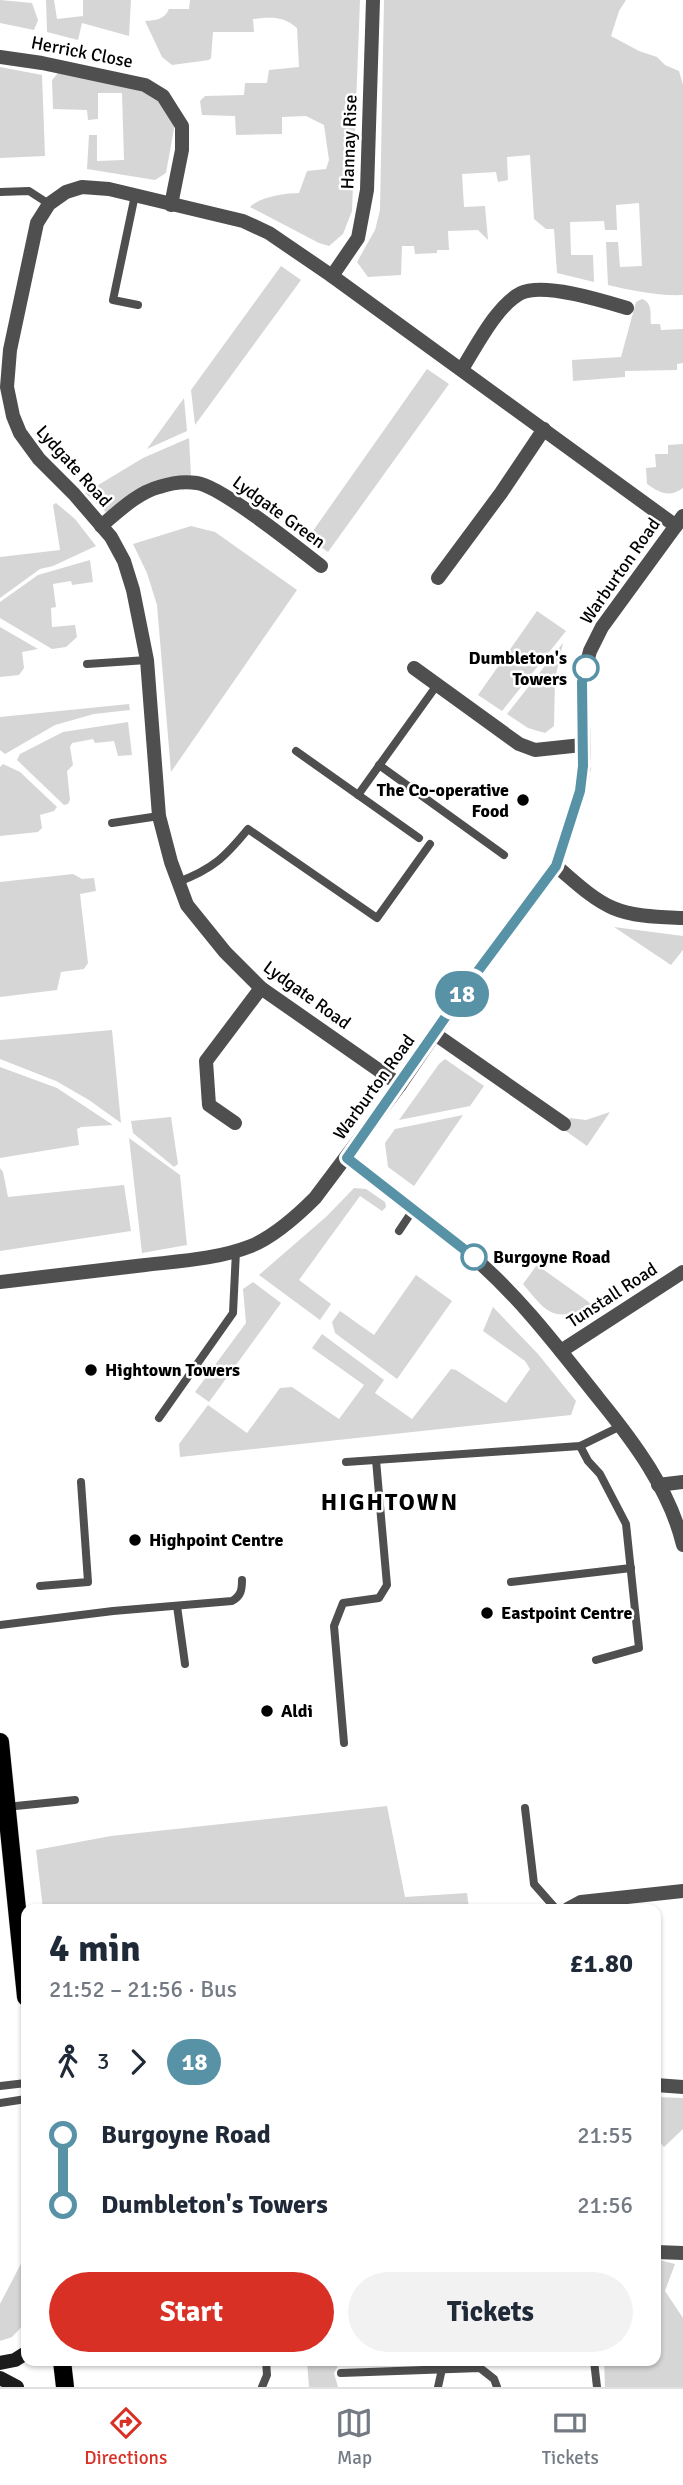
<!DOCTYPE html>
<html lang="en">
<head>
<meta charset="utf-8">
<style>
	body { margin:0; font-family:Signika,sans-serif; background:#f2f2f3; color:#1f2937; height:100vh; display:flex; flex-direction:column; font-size:26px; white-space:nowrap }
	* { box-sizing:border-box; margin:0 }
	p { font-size:23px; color:#747a83 }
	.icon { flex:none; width:38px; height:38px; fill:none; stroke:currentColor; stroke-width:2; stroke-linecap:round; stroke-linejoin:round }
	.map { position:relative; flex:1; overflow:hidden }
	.side { position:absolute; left:21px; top:1904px; width:640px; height:462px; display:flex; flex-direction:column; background:#fff; border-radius:14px; box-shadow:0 2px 5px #0004 }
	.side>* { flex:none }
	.badge { padding:0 14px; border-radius:23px; font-size:24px; line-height:46px }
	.map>.badge { position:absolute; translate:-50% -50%; box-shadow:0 0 0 4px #fff }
	.legs { display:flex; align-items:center; gap:10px; height:77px; padding:0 28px; font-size:23px }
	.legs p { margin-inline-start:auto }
	.overview { display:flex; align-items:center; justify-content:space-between; height:119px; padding:0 28px }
	h1 { font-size:38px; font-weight:800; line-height:52px }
	.button { display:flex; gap:14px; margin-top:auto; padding:14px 28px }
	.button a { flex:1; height:80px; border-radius:42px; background:#d93025; color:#fff; font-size:28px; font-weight:800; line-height:80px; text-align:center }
	.button a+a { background:#f2f2f3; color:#1f2937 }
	ul { padding:0 28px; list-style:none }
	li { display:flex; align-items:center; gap:24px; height:70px; font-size:26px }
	li i { display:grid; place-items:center; width:10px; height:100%; margin:0 9px; background:currentColor }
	li i::after { content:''; width:18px; height:18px; margin:-9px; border:5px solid; border-radius:50%; background:#fff }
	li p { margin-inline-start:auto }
	li:first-child i { background:linear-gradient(#0000 50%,currentColor 0) }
	li:last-child i { background:linear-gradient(currentColor 50%,#0000 0) }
	.menu { display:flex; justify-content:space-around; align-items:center; height:98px; border-top:2px solid #e0e1e3; background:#fff; font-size:19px; color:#747a83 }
	.menu a { display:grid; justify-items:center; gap:4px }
	.menu .on { color:#d93025 }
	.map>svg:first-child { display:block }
	.green { fill:#d6d6d6 }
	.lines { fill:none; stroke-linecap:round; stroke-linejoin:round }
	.primary-casing { stroke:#dbdbdb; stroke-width:19 }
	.service { stroke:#4f4f4f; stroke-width:8 }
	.minor { stroke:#4f4f4f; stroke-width:14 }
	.secondary { stroke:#1c1c1c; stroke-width:14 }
	.primary { stroke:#000; stroke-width:18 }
	.line-1-casing { stroke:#fff; stroke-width:16 }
	.line-1 { stroke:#5892a7; stroke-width:10 }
	.stop-1-dot { fill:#fff; stroke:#5892a7; stroke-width:3.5 }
	.poi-dot { fill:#000; stroke:#fff; stroke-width:2.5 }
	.labels { text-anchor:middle; stroke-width:5; stroke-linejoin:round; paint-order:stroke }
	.street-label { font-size:18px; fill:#000; stroke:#fff }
	.stop-label { font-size:18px; font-weight:bold; fill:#000; stroke:#fff; text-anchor:end }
	.poi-label { font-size:18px; font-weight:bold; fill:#000; stroke:#fff; text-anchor:start }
	.district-label { font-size:24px; font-weight:bold; letter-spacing:2px; fill:#000; stroke:#fff }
</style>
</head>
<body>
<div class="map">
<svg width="683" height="2387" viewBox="0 0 683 2387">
	<rect width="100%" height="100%" fill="#fff"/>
	<g class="green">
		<path d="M 0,0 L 32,3 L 38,20 L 34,30 L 0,23 Z"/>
		<path d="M 46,0 L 54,0 L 57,19 L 83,16 L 83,0 L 131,0 L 129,36 L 82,23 L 78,40 L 47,32 Z"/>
		<path d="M 190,0 L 360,0 L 352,211 L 343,234 L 329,246 L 319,243 L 250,207 C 260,197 285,193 299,193 L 307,171 L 326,169 L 329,160 L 324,125 L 306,116 L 282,117 L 282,134 L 236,135 L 235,116 L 202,115 L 200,101 L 205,96 L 244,95 L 245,83 L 267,83 L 269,70 L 299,67 L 297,28 C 283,16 272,17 253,19 L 254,32 L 213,32 L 211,58 L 209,60 L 172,65 L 162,57 L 145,21 C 156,20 164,20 169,9 L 189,9 Z"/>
		<path d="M 384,0 L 626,0 L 619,11 L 611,36 L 639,51 L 657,57 L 665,65 L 679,71 L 683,85 L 683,295 C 657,296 634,291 608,285 L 606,242 L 618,242 L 620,267 L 642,266 L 639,203 L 616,205 L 617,230 L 605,230 L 604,221 L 570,222 L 571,255 L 593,255 L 594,282 L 557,273 L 554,229 L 546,229 L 534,219 L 530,155 L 507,157 L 508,180 L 498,182 L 496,172 L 462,174 L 464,207 L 485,206 L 488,240 L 478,230 L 448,231 L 449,250 L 437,250 L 437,253 L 415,254 L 414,246 L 402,246 L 401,275 L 368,277 L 357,262 L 375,230 L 380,210 Z"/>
		<path d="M 0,67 L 42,75 L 45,156 L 0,158 Z"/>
		<path d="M 59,72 L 142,88 L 161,99 L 175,123 L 166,173 L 155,180 L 87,169 L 89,135 L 97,135 L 97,161 L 124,160 L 122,93 L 98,93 L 98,119 L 88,120 L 87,110 L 53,109 L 52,80 Z"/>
		<path d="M 281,266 L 301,280 L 195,425 L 191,390 Z"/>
		<path d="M 642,299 C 653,303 650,314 651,324 L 660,324 L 661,330 L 683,329 L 683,363 L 677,364 L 677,370 L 625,371 L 625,377 L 573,381 L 572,360 L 621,357 L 636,302 Z"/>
		<path d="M 427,369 L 449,384 L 328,552 L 308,538 Z"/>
		<path d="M 184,398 L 187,431 L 147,449 Z"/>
		<path d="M 189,438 L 191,476 L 106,512 L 85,493 L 143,458 Z"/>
		<path d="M 683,444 L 683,488 C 669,498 660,493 647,484 L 646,468 L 656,467 L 655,454 L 668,454 L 668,445 Z"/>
		<path d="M 56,503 L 75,519 L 96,546 L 53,566 L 40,569 L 0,598 L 0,557 L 60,550 L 53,505 Z"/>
		<path d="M 191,526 L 215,532 L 297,590 L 171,772 L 157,605 L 147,573 L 133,544 Z"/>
		<path d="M 90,560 L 93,582 L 72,585 L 71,581 L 53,584 L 56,607 L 51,608 L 52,627 L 75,625 L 77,637 L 66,647 L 52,649 L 0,618 L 0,602 L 38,575 Z"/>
		<path d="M 537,611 L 566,631 L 502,711 L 478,695 Z"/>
		<path d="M 0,627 L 38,649 L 22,652 L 24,668 L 19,675 L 0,677 Z"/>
		<path d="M 563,643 L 555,679 L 554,726 L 545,733 L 528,728 L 507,714 Z"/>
		<path d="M 129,704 L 130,710 L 94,714 L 55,725 L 5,754 L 0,750 L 0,717 Z"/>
		<path d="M 128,722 L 132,755 L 118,756 L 114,741 L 95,743 L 93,739 L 72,743 L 70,747 L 73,765 L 67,771 L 70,800 L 68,804 L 64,805 L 17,760 L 20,754 L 63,732 Z"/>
		<path d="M 3,764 L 20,772 L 57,807 L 54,811 L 40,815 L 42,828 L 38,832 L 0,836 L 0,767 Z"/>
		<path d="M 73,874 L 82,879 L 94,878 L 96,891 L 80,894 L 88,963 L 84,969 L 61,972 L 57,990 L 0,997 L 0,882 Z"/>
		<path d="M 614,927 L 683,936 L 683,950 L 671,965 Z"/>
		<path d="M 112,1030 L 121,1123 L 89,1100 L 56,1081 L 0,1059 L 0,1040 Z"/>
		<path d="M 445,1059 L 484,1086 L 470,1106 L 399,1120 L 439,1064 Z"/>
		<path d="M 0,1067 L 57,1088 L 113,1125 L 81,1127 L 77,1129 L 79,1145 L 0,1158 Z"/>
		<path d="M 610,1112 L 587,1146 L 563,1129 L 570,1118 L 586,1120 Z"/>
		<path d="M 463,1115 L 414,1186 L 388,1167 L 385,1143 L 395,1129 Z"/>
		<path d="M 171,1117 L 178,1164 L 174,1167 L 133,1133 L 131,1121 Z"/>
		<path d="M 129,1138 L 180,1175 L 187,1245 L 142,1253 Z"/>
		<path d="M 0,1168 L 3,1172 L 8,1197 L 124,1185 L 131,1231 L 0,1251 Z"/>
		<path d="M 354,1188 L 366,1189 L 385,1202 L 386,1207 L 382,1211 L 360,1196 L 299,1280 L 331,1304 L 320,1320 L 259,1275 L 327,1216 Z"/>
		<path d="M 537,1265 L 586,1300 L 592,1305 C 554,1324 547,1313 523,1284 Z"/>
		<path d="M 416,1275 L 452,1301 L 397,1379 L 335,1333 L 332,1322 L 340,1311 L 374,1335 Z"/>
		<path d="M 253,1282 L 281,1303 L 209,1402 L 195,1392 L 246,1323 L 243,1289 Z"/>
		<path d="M 493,1307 L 538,1354 L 576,1401 L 571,1415 L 180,1457 L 179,1444 L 208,1405 L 247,1433 L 280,1388 L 292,1387 L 339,1419 L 364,1385 L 312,1348 L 322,1334 L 384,1380 L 375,1393 L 412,1419 L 451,1369 L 456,1370 L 506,1403 L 530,1369 L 525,1361 L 483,1331 Z"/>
		<path d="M 387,1806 L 405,1897 L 467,1893 L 469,1909 L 43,1909 L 36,1850 L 111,1836 Z"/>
		<path d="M 656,2097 L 683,2098 L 683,2129 L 664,2147 L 656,2138 Z"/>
		<path d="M 25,2256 L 26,2322 L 12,2337 L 0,2341 L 0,2304 Z"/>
		<path d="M 656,2259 L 675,2264 L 665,2291 L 683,2318 L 683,2387 L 605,2387 L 604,2361 L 656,2361 Z"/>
		<path d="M 307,2361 L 352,2361 L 340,2362 L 334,2373 L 338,2387 L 309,2387 Z"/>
	</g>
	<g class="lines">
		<g class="primary-casing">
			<g id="primary">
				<path d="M 0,1742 L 26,1997"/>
				<path d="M 62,2361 L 65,2387"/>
			</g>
		</g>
		<g class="service">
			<path d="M 0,192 L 29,191 L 49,204"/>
			<path d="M 135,195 L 113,300 L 138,305"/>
			<path d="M 87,664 L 147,660"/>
			<path d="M 296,751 L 419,838"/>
			<path d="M 379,765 L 504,855"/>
			<path d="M 358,795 L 437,685"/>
			<path d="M 112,823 L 159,816"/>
			<path d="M 178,882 C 213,869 225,857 248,829 L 377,918 L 430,844"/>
			<path d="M 399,1231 L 413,1210"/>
			<path d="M 159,1418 L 233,1313 L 236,1251"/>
			<path d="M 580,1446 L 588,1461 L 600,1474 L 626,1524 L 639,1648 L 596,1660"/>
			<path d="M 346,1462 L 580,1446 L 621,1426"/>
			<path d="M 511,1582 L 631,1568"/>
			<path d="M 40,1586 L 88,1582 L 81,1482"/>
			<path d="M 177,1606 L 185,1664"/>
			<path d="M 0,1625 L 113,1611 L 232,1601 C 241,1596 242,1590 242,1580"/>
			<path d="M 344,1743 L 334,1626 L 343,1603 L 379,1598 L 387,1585 L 376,1460"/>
			<path d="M 6,1807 L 75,1800"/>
			<path d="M 525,1808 L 534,1884 L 556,1909"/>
			<path d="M 0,2086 L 26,2083"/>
			<path d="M 0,2103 L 26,2099"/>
			<path d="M 594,2361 L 597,2387"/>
			<path d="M 341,2373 L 480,2368 L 494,2379 L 497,2387"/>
			<path d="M 262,2387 L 267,2375 L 266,2361"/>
			<path d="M 438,2387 L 442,2369"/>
		</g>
		<g class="minor">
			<path d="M 0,57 L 42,63 L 145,85 L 163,96 L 182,126 L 182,150 L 171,205"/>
			<path d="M 332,276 L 358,238 L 367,190 L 373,0"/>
			<path d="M 462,369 C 476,347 497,305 521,293 C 544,282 604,301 627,308"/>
			<path d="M 101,526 C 119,511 137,493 159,487 C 171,483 185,481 197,483 C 221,486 299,549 321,566"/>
			<path d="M 438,578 L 501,493 L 544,429"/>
			<path d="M 414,668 L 519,744 L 535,750 L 582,745"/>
			<path d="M 556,866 C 573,880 592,899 613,908 C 634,917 660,917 683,918"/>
			<path d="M 435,1034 L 564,1124"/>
			<path d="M 400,1085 L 261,988 L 225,952 L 187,905 L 171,862 L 159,816 L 147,660 L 133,590 L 124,561 L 111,537 L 74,494 L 39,459 L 20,433 L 13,416 L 7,387 L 10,350 L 37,223 L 49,204 L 66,192 L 82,187 L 109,189 L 243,221 L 269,233 L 332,276 L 676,526"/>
			<path d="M 235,1123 L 209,1105 L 206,1061 L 261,988"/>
			<path d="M 347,1158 C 388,1191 432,1222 472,1256 C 521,1298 559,1349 599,1399 C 634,1442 670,1490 683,1545"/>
			<path d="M 0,1282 C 48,1276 97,1271 145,1265 C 180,1261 218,1259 251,1246 C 275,1236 297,1216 315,1198 L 400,1085 L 472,979 L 556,866 L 580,791 L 584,766 L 582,682 L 590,651 L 602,627 L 683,516"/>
			<path d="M 561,1351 L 683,1272"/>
			<path d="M 658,1485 L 683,1482"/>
			<path d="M 568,1909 L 581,1902 L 683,1891"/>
			<path d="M 656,2085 L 683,2087"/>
			<path d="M 656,2252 L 683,2253"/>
		</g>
		<g class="secondary">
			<path d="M 0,2363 L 15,2360 L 26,2353"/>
			<path d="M 0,2378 L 17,2387"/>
		</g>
		<use href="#primary" class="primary"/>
	</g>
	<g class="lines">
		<g class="line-1-casing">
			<path id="line-1" d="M 474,1257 L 347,1158 L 472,979 L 556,866 L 580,791 L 583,766 L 582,682 L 586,668"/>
		</g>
		<use href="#line-1" class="line-1"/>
	</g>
	<g class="stop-1-dot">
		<circle cx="586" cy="668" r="12"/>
		<circle cx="474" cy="1257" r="12"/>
	</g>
	<g class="poi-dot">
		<circle cx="523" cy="800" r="7"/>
		<circle cx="91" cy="1370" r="7"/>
		<circle cx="135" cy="1540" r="7"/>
		<circle cx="487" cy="1613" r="7"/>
		<circle cx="267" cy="1711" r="7"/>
	</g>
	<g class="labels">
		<g class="street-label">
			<text transform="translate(82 52) rotate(11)" y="6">Herrick Close</text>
			<text transform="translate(349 142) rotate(-88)" y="6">Hannay Rise</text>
			<text transform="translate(74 466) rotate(48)" y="6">Lydgate Road</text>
			<text transform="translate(279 512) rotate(36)" y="6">Lydgate Green</text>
			<text transform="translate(620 571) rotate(-55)" y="6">Warburton Road</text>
			<text transform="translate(307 995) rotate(36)" y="6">Lydgate Road</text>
			<text transform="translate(374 1087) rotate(-54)" y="6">Warburton Road</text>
			<text transform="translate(612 1295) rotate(-33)" y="6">Tunstall Road</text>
		</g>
		<g class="stop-label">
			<text x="567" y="664">Dumbleton's<tspan x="567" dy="21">Towers</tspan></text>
			<text x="493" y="1263" text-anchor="start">Burgoyne Road</text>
		</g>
		<g class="poi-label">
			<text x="509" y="796" text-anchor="end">The Co-operative<tspan x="509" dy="21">Food</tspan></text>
			<text x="105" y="1376">Hightown Towers</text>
			<text x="149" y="1546">Highpoint Centre</text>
			<text x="501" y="1619">Eastpoint Centre</text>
			<text x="281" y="1717">Aldi</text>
		</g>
		<g class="district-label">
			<text x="390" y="1510">HIGHTOWN</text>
		</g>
	</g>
</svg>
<b class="badge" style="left:462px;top:994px;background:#5892a7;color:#fff">18</b>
<section class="side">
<div class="overview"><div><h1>4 min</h1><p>21:52 – 21:56 · Bus</p></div><b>£1.80</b></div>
<div class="legs"><svg class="icon" aria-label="walk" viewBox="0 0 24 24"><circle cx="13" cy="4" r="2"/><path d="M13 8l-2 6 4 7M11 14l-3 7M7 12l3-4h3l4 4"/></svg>3<svg class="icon" aria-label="forward" viewBox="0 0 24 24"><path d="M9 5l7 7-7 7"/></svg><b class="badge" style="background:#5892a7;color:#fff">18</b></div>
<ul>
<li><i style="color:#5892a7"></i><b>Burgoyne Road</b><p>21:55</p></li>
<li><i style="color:#5892a7"></i><b>Dumbleton's Towers</b><p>21:56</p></li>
</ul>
<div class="button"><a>Start</a><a>Tickets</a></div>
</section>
</div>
<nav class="menu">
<a class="on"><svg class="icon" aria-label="directions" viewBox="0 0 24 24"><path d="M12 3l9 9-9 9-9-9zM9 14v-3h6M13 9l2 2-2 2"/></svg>Directions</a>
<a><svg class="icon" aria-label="map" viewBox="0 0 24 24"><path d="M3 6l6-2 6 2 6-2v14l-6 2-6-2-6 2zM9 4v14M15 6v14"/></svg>Map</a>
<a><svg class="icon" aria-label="tickets" viewBox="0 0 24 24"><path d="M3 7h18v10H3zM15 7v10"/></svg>Tickets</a>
</nav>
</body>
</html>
